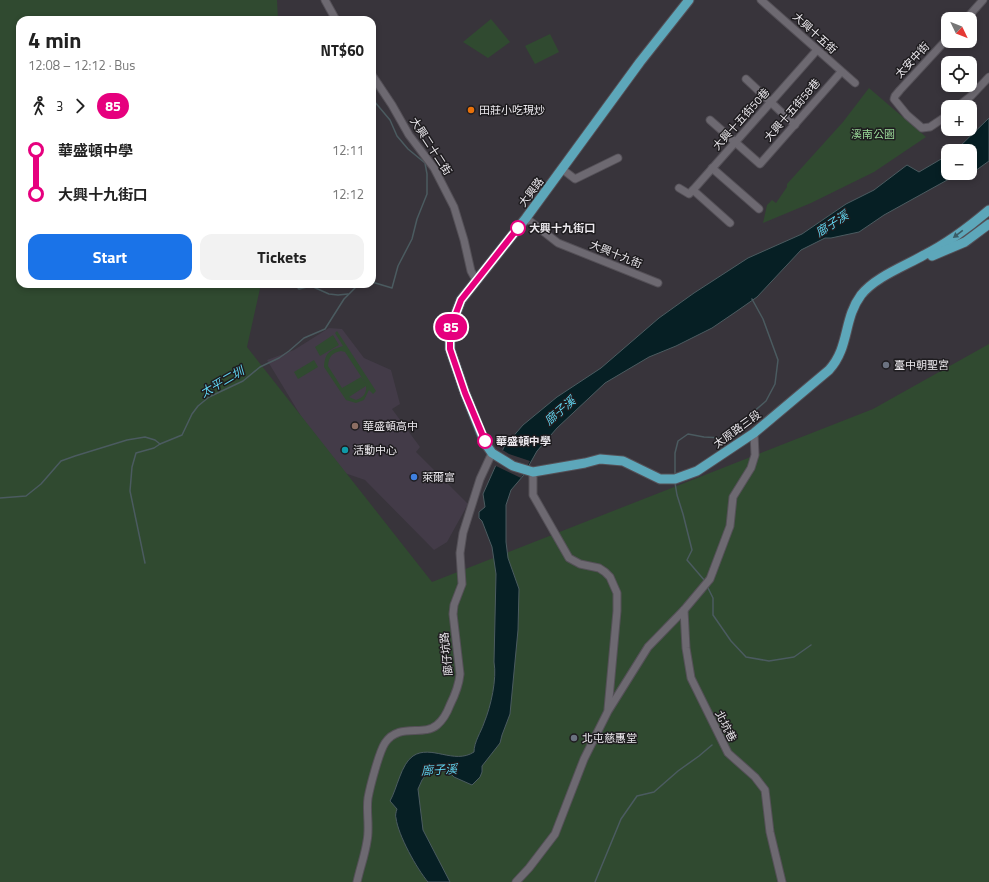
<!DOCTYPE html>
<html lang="en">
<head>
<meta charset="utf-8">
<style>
	body { margin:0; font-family:"Titillium Web","Noto Sans TC",sans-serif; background:#f2f2f2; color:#222; height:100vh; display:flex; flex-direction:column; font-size:15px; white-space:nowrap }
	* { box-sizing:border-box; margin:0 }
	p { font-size:13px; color:#767676 }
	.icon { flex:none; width:22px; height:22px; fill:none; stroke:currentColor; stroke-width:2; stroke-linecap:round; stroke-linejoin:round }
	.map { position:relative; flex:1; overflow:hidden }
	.details { position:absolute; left:16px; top:16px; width:360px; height:272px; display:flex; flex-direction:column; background:#fff; border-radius:12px; box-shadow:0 2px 6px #0003 }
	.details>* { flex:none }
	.badge { padding:0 8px; border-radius:13px; font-size:14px; line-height:26px }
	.needle { width:26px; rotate:133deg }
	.controls { position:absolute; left:941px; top:12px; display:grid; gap:8px }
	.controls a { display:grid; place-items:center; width:36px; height:36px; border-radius:8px; background:#fff; box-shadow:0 2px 6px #0003; font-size:20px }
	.map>.badge { position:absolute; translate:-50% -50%; box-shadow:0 0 0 2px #fff }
	.legs { display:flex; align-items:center; gap:6px; height:44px; padding:0 12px; font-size:13px }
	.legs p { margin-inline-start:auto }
	.overview { display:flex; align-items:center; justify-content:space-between; height:68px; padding:0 12px }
	h1 { font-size:22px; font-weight:700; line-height:30px }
	.button { display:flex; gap:8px; margin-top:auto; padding:8px 12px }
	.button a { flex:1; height:46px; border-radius:12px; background:#1a73e8; color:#fff; font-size:16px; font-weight:700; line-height:46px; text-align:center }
	.button a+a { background:#f2f2f2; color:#222 }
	ul { padding:0 12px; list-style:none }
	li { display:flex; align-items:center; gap:14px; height:44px; font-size:15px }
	li i { display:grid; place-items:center; width:6px; height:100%; margin:0 5px; background:currentColor }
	li i::after { content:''; width:10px; height:10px; margin:-5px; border:3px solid; border-radius:50%; background:#fff }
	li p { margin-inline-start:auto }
	li:first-child i { background:linear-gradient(#0000 50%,currentColor 0) }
	li:last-child i { background:linear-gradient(currentColor 50%,#0000 0) }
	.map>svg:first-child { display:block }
	.built { fill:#433b48 }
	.green { fill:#304a30; fill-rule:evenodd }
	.water { fill:#061f24; stroke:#4b5b60 }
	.pier { fill:#38343b }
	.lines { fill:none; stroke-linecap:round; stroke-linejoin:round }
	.stream { stroke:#4b5b60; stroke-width:1.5 }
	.minor-casing { stroke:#545057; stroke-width:9 }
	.major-casing { stroke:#545057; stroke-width:11 }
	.minor { stroke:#6d6971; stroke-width:7 }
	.major { stroke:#5da7ba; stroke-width:9 }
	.oneway { fill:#3a5b65 }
	.line-1-casing { stroke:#fff; stroke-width:9 }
	.line-1 { stroke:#e6007e; stroke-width:6 }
	.food-dot { fill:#e8710a; stroke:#1e1c1f; stroke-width:1.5 }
	.stop-1-dot { fill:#fff; stroke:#e6007e; stroke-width:2 }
	.worship-dot { fill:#6b7280; stroke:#1e1c1f; stroke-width:1.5 }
	.education-dot { fill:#8d6e63; stroke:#1e1c1f; stroke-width:1.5 }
	.culture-dot { fill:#0f9aa8; stroke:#1e1c1f; stroke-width:1.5 }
	.shop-dot { fill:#3f7fe0; stroke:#1e1c1f; stroke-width:1.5 }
	.labels { text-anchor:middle; stroke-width:3; stroke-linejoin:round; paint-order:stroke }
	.street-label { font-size:11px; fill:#ebe8ed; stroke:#1e1c1f }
	.poi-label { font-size:11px; fill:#ebe8ed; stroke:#1e1c1f; text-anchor:start }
	.park-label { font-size:11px; fill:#9bdb9a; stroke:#1e1c1f }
	.stop-label { font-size:11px; font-weight:bold; fill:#ebe8ed; stroke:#1e1c1f; text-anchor:start }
	.water-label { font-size:12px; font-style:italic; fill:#5fd3ee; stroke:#1e1c1f }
</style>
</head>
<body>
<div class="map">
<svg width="989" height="882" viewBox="0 0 989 882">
	<rect width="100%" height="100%" fill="#38343b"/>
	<path class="built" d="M 329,328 L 342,329 L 364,358 L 391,370 L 400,404 L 392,409 L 420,447 L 416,452 L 468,504 L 447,542 L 434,550 L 365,480 L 333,469 L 267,360 L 294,350 Z"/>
	<g class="green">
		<path d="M 0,0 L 277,0 L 278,20 L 20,20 L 20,284 L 261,284 L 247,347 L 432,582 L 873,409 L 989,344 L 989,882 L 0,882 Z"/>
		<path d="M 491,19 L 510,42 L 488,58 L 463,42 Z"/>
		<path d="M 550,34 L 559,52 L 535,64 L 525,46 Z"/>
		<path d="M 869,88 L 926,137 L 874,172 L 811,203 L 763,223 L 767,205 L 772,200 L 776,203 L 787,187 L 787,184 L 843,122 Z"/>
		<path d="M 337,331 L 376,391 L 373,394 L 369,390 L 364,400 L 356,403 L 346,400 L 324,367 C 325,352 330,350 343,346 L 335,333 ZM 341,351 L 345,352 L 366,384 L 361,377 L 342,388 L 328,366 C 329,356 332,353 341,351 ZM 366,386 C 367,393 363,398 356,400 L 349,397 Z"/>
		<path d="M 333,335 L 339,345 L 320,356 L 315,347 Z"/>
		<path d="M 314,360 L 318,367 L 298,379 L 294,372 Z"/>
	</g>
	<g class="water">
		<path d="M 989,118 L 989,161 L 975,171 L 970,169 L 970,151 L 955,151 Z"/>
		<path d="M 948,155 L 948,173 L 955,173 L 949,179 L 884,215 L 859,232 L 831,238 L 825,238 L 801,250 L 757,297 L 737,311 L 712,328 L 676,346 L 649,357 L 605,383 L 557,428 L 537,451 L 523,476 L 511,490 L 506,505 L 506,542 L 508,558 L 519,589 L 518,630 L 510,714 L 502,735 L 500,743 L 482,766 L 482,772 L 480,777 L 472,785 L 454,777 L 449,772 L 435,770 L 429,771 L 422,780 L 418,789 L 423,830 L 450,882 L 428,882 C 417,869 398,835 396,818 C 395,816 396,812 397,809 L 390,801 C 397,789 401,764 413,756 C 431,744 454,765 474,752 C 474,742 481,732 484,723 C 491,706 497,679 494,662 L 496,574 L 492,547 L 482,521 L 479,518 L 479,512 L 485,507 L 483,494 L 504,447 L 523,425 L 557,397 L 601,368 L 659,318 L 694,293 L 748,258 L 802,234 L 846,204 L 874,190 L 907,165 L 919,172 Z"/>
	</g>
	<path class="pier" d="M 501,449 L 509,454 L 530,461 L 521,478 L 494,465 Z"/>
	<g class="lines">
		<g class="stream">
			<path d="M 372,93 L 374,101 L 390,120 L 397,136 L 408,149 L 425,163 L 427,174 L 427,194 L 417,219 L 412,239 L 398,266 L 392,288 L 372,282"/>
			<path d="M 294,284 L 299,289 L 311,286 L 329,294 L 338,295 L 348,294"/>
			<path d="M 675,475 L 675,453 L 678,441 L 688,434 L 704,437 L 723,438 L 766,401 L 775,384 L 778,360 L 763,319 L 752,299"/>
			<path d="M 675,483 L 677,495 L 683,514 L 692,550 L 687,560 L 705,581"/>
			<path d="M 0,498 L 26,496 L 41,484 L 61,461 L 75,456 L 127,440 L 145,437 L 155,440 L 160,444 L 182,435 L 192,414 L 198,406 L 209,397 L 243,381 L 260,367 L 279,358 L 289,351 L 304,338 L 325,329 L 344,299 L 358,285 L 360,284"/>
			<path d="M 145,563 L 130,491 L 132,467 L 136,453 L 154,448 L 160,444"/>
			<path d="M 707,586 L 713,598 L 713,615 L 731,641 L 746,657 L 769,661 L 794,657 L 811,645"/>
			<path d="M 595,882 L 621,819 L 637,796 L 654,792 L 678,771 L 699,756 L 712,745"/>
		</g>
		<g class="minor-casing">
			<g id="minor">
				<path d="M 325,0 L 336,20"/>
				<path d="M 761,0 L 855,83"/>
				<path d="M 966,19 L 983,0"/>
				<path d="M 948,38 L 900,90 L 895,96 L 894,99 L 907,115 L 922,128 L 930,127 L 948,115"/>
				<path d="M 372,75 L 392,105 L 409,135 L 434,168 L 454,207 L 464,240 L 471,271 L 476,280"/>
				<path d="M 746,79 L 795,125"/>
				<path d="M 957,107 L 971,96 L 989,77"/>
				<path d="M 710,120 L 760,164 L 841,72"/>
				<path d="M 712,168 L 759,209"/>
				<path d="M 562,169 L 575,179 L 618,158"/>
				<path d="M 679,188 L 689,194 L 693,190 L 817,50"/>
				<path d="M 693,190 L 730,223"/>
				<path d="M 526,218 L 558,243 L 658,283"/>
				<path d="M 533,472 L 533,495 L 569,558 L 580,564 L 599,568 L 605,572 L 610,577 L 617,593 L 617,611 L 608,709"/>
				<path d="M 684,610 L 686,648 L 691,678 L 728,753 L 755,777 L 765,790 L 770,832 L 782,882"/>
				<path d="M 357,882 C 360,868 365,855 367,841 C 370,827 366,812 368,798 C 370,787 379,752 385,743 C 399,722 423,737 437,725 C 443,720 447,713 450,705 C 455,695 459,685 460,674 L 453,614 L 454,605 L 462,584 L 460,553 L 463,533 L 480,479 L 492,453"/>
				<path d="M 516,882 L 529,868 L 555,834 L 584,759 L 608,711 L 648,647 L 684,610 L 710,579 L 730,526 L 733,497 L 751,468 L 755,455 L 754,433"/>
			</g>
		</g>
		<g class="major-casing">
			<g id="major">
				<path d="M 689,0 L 640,62 L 526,218 L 461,300 L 450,329 L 450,349 L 465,393 L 485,443 L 492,453 L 513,466 L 533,472 L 585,463 L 600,459 L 623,461 L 660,479 L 675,479 L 697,471 L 754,433 L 829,370 C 850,347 843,319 861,295 C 875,277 905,266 924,255 C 948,243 969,227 989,210"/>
				<path d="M 932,256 L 965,242 L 989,224"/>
			</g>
		</g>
		<use href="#minor" class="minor"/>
		<use href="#major" class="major"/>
	</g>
	<defs><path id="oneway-solid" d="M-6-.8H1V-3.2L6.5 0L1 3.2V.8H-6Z"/></defs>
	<use class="oneway" href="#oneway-solid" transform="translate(958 234) rotate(143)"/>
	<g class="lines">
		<g class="line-1-casing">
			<path id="line-1" d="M 485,441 L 465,393 L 450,349 L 450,329 L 461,300 L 518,228"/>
		</g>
		<use href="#line-1" class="line-1"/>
	</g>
	<circle class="food-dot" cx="471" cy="110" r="4"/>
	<g class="stop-1-dot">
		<circle cx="518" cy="228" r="7"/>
		<circle cx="485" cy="441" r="7"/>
	</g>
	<g class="worship-dot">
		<circle cx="886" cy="365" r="4"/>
		<circle cx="574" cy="738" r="4"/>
	</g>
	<circle class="education-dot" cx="355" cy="426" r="4"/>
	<circle class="culture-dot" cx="345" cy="450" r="4"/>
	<circle class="shop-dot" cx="414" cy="477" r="4"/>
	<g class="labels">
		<g class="street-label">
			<text transform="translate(815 33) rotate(42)" y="4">大興十五街</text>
			<text transform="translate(912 60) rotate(-47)" y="4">太安中街</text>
			<text transform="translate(792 110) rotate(-49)" y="4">大興十五街58巷</text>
			<text transform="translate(741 119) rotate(-48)" y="4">大興十五街50巷</text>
			<text transform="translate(431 146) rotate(57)" y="4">大興二十二街</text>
			<text transform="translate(531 192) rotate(-53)" y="4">大興路</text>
			<text transform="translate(616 254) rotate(22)" y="4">大興十九街</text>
			<text transform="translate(737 429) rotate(-36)" y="4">太原路三段</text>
			<text transform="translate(446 654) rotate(-96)" y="4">廍仔坑路</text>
			<text transform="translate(726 726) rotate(63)" y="4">北坑巷</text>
		</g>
		<g class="poi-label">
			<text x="479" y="114">田莊小吃現炒</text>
			<text x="894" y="369">臺中朝聖宮</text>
			<text x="363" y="430">華盛頓高中</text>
			<text x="353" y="454">活動中心</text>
			<text x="422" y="481">萊爾富</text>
			<text x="582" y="742">北屯慈惠堂</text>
		</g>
		<g class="park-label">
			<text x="873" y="138">溪南公園</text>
		</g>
		<g class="stop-label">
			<text x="529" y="232">大興十九街口</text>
			<text x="496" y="445">華盛頓中學</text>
		</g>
		<g class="water-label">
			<text transform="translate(832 224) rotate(-33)" y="4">廍子溪</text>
			<text transform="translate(222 382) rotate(-30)" y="4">太平二圳</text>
			<text transform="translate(560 411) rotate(-41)" y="4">廍子溪</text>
			<text transform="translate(439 770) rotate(-3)" y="4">廍子溪</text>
		</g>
	</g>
</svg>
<div class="controls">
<a><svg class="needle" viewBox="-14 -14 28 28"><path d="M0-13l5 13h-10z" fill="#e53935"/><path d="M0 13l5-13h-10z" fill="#767676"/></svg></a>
<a><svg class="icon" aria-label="locate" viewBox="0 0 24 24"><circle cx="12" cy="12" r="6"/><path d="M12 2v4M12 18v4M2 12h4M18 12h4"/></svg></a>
<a>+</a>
<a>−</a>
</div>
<b class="badge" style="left:451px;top:327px;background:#e6007e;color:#fff">85</b>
<section class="details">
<div class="overview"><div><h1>4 min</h1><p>12:08 – 12:12 · Bus</p></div><b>NT$60</b></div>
<div class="legs"><svg class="icon" aria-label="walk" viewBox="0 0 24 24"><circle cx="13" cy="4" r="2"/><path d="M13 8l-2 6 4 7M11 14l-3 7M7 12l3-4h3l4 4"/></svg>3<svg class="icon" aria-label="forward" viewBox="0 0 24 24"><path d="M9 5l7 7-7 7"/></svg><b class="badge" style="background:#e6007e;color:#fff">85</b></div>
<ul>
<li><i style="color:#e6007e"></i><b>華盛頓中學</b><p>12:11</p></li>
<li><i style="color:#e6007e"></i><b>大興十九街口</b><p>12:12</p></li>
</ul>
<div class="button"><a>Start</a><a>Tickets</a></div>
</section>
</div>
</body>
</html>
